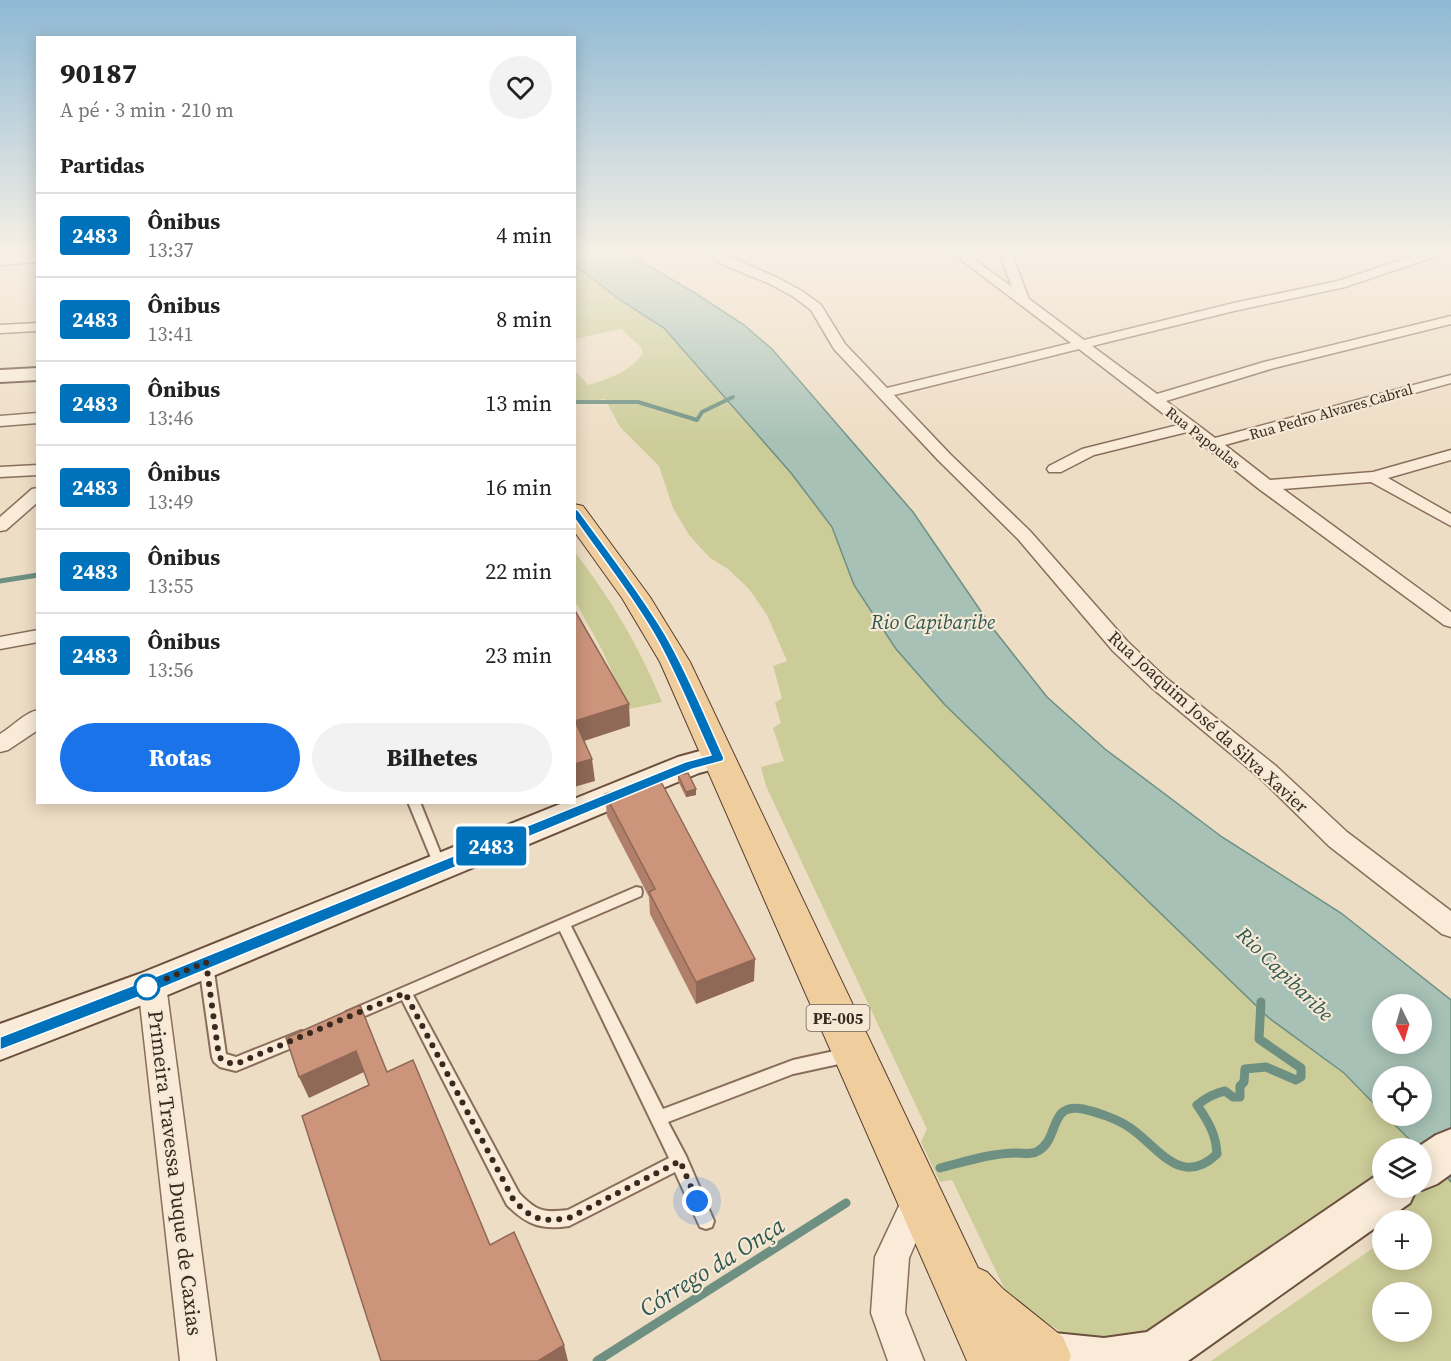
<!DOCTYPE html>
<html lang="pt">
<head>
<meta charset="utf-8">
<style>
	body { margin:0; font-family:"Source Serif 4",serif; background:#f2f2f2; color:#222; height:100vh; display:flex; flex-direction:column; font-size:22px; white-space:nowrap }
	* { box-sizing:border-box; margin:0 }
	p { font-size:20px; color:#767676 }
	.icon { flex:none; width:33px; height:33px; fill:none; stroke:currentColor; stroke-width:2; stroke-linecap:round; stroke-linejoin:round }
	.map { position:relative; flex:1; overflow:hidden }
	.drawer { position:absolute; left:36px; top:36px; width:540px; height:768px; display:flex; flex-direction:column; background:#fff; border-radius:0px; box-shadow:0 3px 15px #0003 }
	.drawer>* { flex:none }
	.badge { padding:0 12px; border-radius:4px; font-size:21px; line-height:39px }
	.needle { width:39px; rotate:175deg }
	.fabs { position:absolute; left:1372px; top:994px; display:grid; gap:12px }
	.fabs a { display:grid; place-items:center; width:60px; height:60px; border-radius:50%; background:#fff; box-shadow:0 3px 15px #0003; font-size:30px }
	.you { position:absolute; width:30px; height:30px; margin:-15px; border:4px solid #fff; border-radius:50%; background:#1a73e8; box-shadow:0 0 0 9px #1a73e833 }
	.map>.badge { position:absolute; translate:-50% -50%; box-shadow:0 0 0 3px #fff }
	h2 { padding:0 24px; font-size:22px; line-height:54px }
	.round { display:grid; place-items:center; flex:none; width:63px; height:63px; border-radius:32px; background:#f2f2f2 }
	.summary { display:flex; align-items:center; justify-content:space-between; height:102px; padding:0 24px }
	h1 { font-size:28px; font-weight:800; line-height:45px }
	.action { display:flex; gap:12px; margin-top:auto; padding:12px 24px }
	.action a { flex:1; height:69px; border-radius:36px; background:#1a73e8; color:#fff; font-size:24px; font-weight:800; line-height:69px; text-align:center }
	.action a+a { background:#f2f2f2; color:#222 }
	ul { padding:0; list-style:none }
	li { display:flex; align-items:center; gap:18px; height:84px; padding:0 24px; border-top:2px solid #e0e0e0 }
	li div { flex:1 }
	li b { display:block; font-size:22px }
	li em { font-style:normal }
	li .badge { min-width:66px; font-weight:700; text-align:center }
	.map>svg:first-child { display:block }
	.green { fill:#cc9; fill-rule:evenodd }
	.water { fill:#a7c1b6; stroke:#6d9083; stroke-width:1.5; fill-rule:evenodd }
	.lines { fill:none; stroke-linecap:round; stroke-linejoin:round }
	.stream-far2 { stroke:#6d9083; stroke-width:4 }
	.stream-far1 { stroke:#6d9083; stroke-width:5 }
	.stream { stroke:#6d9083; stroke-width:9 }
	.lane-casing { stroke:#896e5b; stroke-width:4 }
	.street-casing { stroke:#896e5b; stroke-width:3 }
	.secondary-casing { stroke:#6b503e; stroke-width:4 }
	.primary-casing { stroke:#573d2f; stroke-width:2 }
	.lane { fill:#f9ebd8; fill-rule:evenodd }
	.street { fill:#f9ebd8; fill-rule:evenodd }
	.secondary { fill:#f9ebd8; fill-rule:evenodd }
	.primary { fill:#f0cd9d; fill-rule:evenodd }
	.wall { fill:#af7f6a }
	.shaded-wall { fill:#8f6856 }
	.building { fill:#cc947b; stroke:#8f6856; stroke-width:1.5 }
	.line { fill:#0072bc; stroke:#fff; stroke-width:1.5 }
	.walk { stroke:#39291f; stroke-width:6; stroke-dasharray:0 10.8 }
	.stop-dot { fill:#fff; stroke:#0072bc; stroke-width:3 }
	.labels { text-anchor:middle; stroke-width:4.5; stroke-linejoin:round; paint-order:stroke }
	.far-street-label { font-size:15px; fill:#39291f; stroke:#f5e8d5 }
	.shield { fill:#f5e8d5; stroke:#716256; stroke-width:1.5 }
	.shield-label { font-size:16px; font-weight:bold; fill:#39291f }
	.street-label { font-size:18px; fill:#39291f; stroke:#f5e8d5 }
	.water-label { font-size:20px; font-style:italic; fill:#2e5951; stroke:#f5e8d5 }
	.near-street-label { font-size:21px; fill:#39291f; stroke:#f5e8d5 }
	.near-water-label { font-size:24px; font-style:italic; fill:#2e5951; stroke:#f5e8d5 }
</style>
</head>
<body>
<div class="map">
<svg width="1451" height="1361" viewBox="0 0 1451 1361">
	<rect width="100%" height="100%" fill="#eeddc5"/>
	<g class="green">
		<path d="M 574,265 L 620,300 L 664,328 L 791,473 L 832,527 L 854,585 L 896,649 L 945,705 L 1269,1018 L 1344,1073 L 1383,1113 L 1383,1116 L 1386,1116 L 1419,1149 L 1383,1149 L 1383,1188 L 1422,1188 L 1422,1152 L 1451,1182 L 1451,1361 L 1211,1361 L 1383,1241 L 1383,1260 L 1422,1260 L 1422,1221 L 1407,1221 L 1369,1179 L 1129,1347 L 1087,1348 L 1010,1300 L 952,1180 L 940,1182 L 921,1142 L 927,1129 L 766,786 L 761,767 L 784,761 L 773,728 L 781,723 L 775,703 L 782,698 L 773,666 L 787,661 L 767,615 L 749,589 L 728,569 L 710,558 L 689,535 L 673,508 L 659,466 L 620,427 L 605,399 L 575,402 L 575,374 L 577,373 L 588,385 C 610,378 629,373 643,353 L 641,347 L 621,329 L 575,339 ZM 1383,1293 L 1422,1293 L 1422,1332 L 1383,1332 Z"/>
		<path d="M 574,551 C 610,597 640,648 662,702 L 629,709 L 602,650 L 575,601 Z"/>
	</g>
	<path class="water" d="M 574,252 L 625,252 L 695,293 L 744,325 L 772,349 L 913,512 L 991,626 L 1047,697 L 1105,749 L 1222,837 L 1341,913 L 1451,1000 L 1451,1182 L 1422,1152 L 1422,1149 L 1419,1149 L 1386,1116 L 1422,1116 L 1422,1077 L 1383,1077 L 1383,1113 L 1344,1073 L 1269,1018 L 945,705 L 896,649 L 854,585 L 832,527 L 791,473 L 664,328 L 620,300 L 575,265 ZM 1383,1005 L 1422,1005 L 1422,1044 L 1383,1044 Z"/>
	<g class="lines">
		<path class="stream-far2" d="M 574,402 L 638,402 L 697,420 L 702,412 L 733,397"/>
		<path class="stream-far1" d="M 0,581 L 38,575"/>
		<g class="stream">
			<path d="M 940,1168 C 964,1162 991,1153 1016,1153 C 1024,1153 1032,1155 1038,1151 C 1060,1139 1048,1102 1083,1109 C 1097,1112 1117,1119 1129,1127 C 1158,1146 1180,1189 1217,1154 C 1216,1134 1208,1121 1197,1105 C 1206,1098 1214,1093 1225,1091 L 1233,1097 L 1240,1097 L 1240,1086 L 1244,1082 L 1245,1069 L 1266,1067 L 1296,1080 L 1301,1077 L 1301,1068 L 1259,1039 L 1261,1002"/>
			<path d="M 597,1361 L 846,1203"/>
		</g>
		<g class="lane-casing">
			<g id="lane">
				<path d="M 408,802 L 420,802 L 446,867 L 444,870 L 440,872 L 436,870 Z"/>
				<path d="M 636,887 L 641,888 L 642,892 L 641,896 L 571,926 L 663,1109 L 793,1060 L 848,1048 L 853,1050 L 855,1055 L 853,1060 L 848,1062 L 793,1074 L 668,1122 L 686,1156 L 714,1221 L 712,1227 L 706,1229 L 700,1227 L 675,1172 L 569,1226 C 541,1230 527,1225 507,1205 L 402,1000 L 351,1022 L 346,1020 L 344,1016 L 346,1012 ZM 560,931 L 669,1158 L 568,1210 C 543,1213 536,1211 519,1193 L 413,995 Z"/>
				<path d="M 206,959 L 211,961 L 213,965 L 226,1054 L 236,1057 L 301,1031 L 306,1032 L 308,1037 L 306,1042 L 236,1071 L 220,1067 L 214,1062 L 212,1057 L 199,965 L 201,961 Z"/>
			</g>
		</g>
		<g class="street-casing">
			<g id="street">
				<path d="M 704,252 L 718,252 L 776,277 L 802,291 L 821,305 L 845,344 L 887,388 L 1071,343 L 951,252 L 964,252 L 1012,287 L 999,252 L 1011,252 L 1029,299 L 1084,340 L 1234,303 L 1338,281 L 1425,252 L 1442,252 L 1440,255 L 1345,287 L 1234,311 L 1092,346 L 1157,394 L 1264,362 L 1451,316 L 1451,324 L 1274,368 L 1166,401 L 1215,438 L 1451,375 L 1451,383 L 1225,445 L 1270,480 L 1373,472 L 1451,450 L 1451,460 L 1388,478 L 1451,514 L 1451,526 L 1371,482 L 1283,489 L 1451,612 L 1451,627 L 1444,625 L 1259,489 L 1187,432 L 1094,455 L 1061,472 L 1049,472 L 1047,469 L 1049,466 L 1082,449 L 1178,425 L 1079,349 L 894,395 L 950,454 L 1030,531 L 1127,641 L 1166,678 L 1276,766 L 1347,832 L 1451,911 L 1451,937 L 1442,934 L 1329,846 L 1260,778 L 1152,688 L 1113,651 L 1018,539 L 938,460 L 834,349 L 811,310 L 794,297 L 768,283 L 726,266 Z"/>
				<path d="M 38,254 L 38,262 L 0,265 L 0,257 Z"/>
				<path d="M 38,323 L 38,331 L 0,333 L 0,325 Z"/>
				<path d="M 38,413 L 38,423 L 0,426 L 0,416 Z"/>
				<path d="M 38,465 L 38,475 L 0,477 L 0,467 Z"/>
				<path d="M 38,488 L 38,502 L 6,530 L 0,531 L 0,517 L 32,489 Z"/>
				<path d="M 38,630 L 38,642 L 0,649 L 0,637 Z"/>
				<path d="M 38,710 L 38,730 L 8,750 L 0,752 L 0,734 C 12,727 24,713 38,710 Z"/>
				<path d="M 152,973 L 162,977 L 166,985 L 216,1361 L 180,1361 L 138,985 L 142,977 Z"/>
				<path d="M 918,1184 L 929,1189 L 934,1200 L 909,1258 L 905,1313 L 924,1361 L 888,1361 L 871,1313 L 875,1257 L 907,1189 Z"/>
			</g>
		</g>
		<g class="secondary-casing">
			<g id="secondary">
				<path d="M 38,368 L 38,380 L 0,382 L 0,370 Z"/>
				<path d="M 718,746 L 729,749 L 733,757 L 729,765 L 699,773 L 165,996 L 0,1060 L 0,1024 L 139,974 L 565,802 L 574,802 L 574,799 L 678,757 Z"/>
				<path d="M 1451,1129 L 1451,1174 L 1437,1184 L 1422,1190 L 1417,1188 L 1422,1188 L 1422,1149 L 1415,1149 L 1436,1135 Z"/>
				<path d="M 1383,1171 L 1383,1188 L 1417,1188 L 1410,1203 L 1188,1361 L 1010,1361 L 1017,1344 L 1044,1332 L 1104,1338 L 1147,1332 Z"/>
			</g>
		</g>
		<g class="primary-casing">
			<path id="primary" d="M 574,504 L 583,506 L 650,597 L 690,662 L 978,1268 L 987,1272 L 1003,1289 L 1063,1337 L 1071,1356 L 1069,1361 L 967,1361 L 660,662 L 622,598 L 574,531 Z"/>
		</g>
		<use href="#lane" class="lane"/>
		<use href="#street" class="street"/>
		<use href="#secondary" class="secondary"/>
		<use href="#primary" class="primary"/>
	</g>
	<g class="wall">
		<path d="M 678,775 L 696,795 L 686,797 L 678,781 Z"/>
		<path d="M 605,794 L 754,981 L 696,1004 L 650,914 L 649,897 L 607,816 Z"/>
	</g>
	<g class="shaded-wall">
		<path d="M 629,704 L 630,726 L 578,743 L 575,721 Z"/>
		<path d="M 592,759 L 595,781 L 574,787 L 574,764 Z"/>
		<path d="M 696,789 L 696,795 L 686,797 L 686,792 Z"/>
		<path d="M 755,959 L 754,981 L 696,1004 L 696,982 Z"/>
		<path d="M 356,1051 L 364,1072 L 309,1098 L 299,1077 Z"/>
		<path d="M 564,1345 L 568,1361 L 538,1361 Z"/>
	</g>
	<g class="building">
		<path d="M 574,609 L 629,704 L 575,721 L 592,759 L 574,764 Z"/>
		<path d="M 688,773 L 696,789 L 686,792 L 678,775 Z"/>
		<path d="M 659,778 L 755,959 L 696,982 L 649,892 L 655,889 L 605,794 Z"/>
		<path d="M 360,1005 L 387,1072 L 413,1060 L 490,1245 L 514,1232 L 564,1345 L 538,1361 L 381,1361 L 302,1116 L 369,1085 L 356,1051 L 299,1077 L 286,1038 Z"/>
	</g>
	<linearGradient id="sky" x2="0" y2="1"><stop stop-color="#8eb9d4"/><stop offset="0.57" stop-color="#f7f0e5"/><stop offset="1" stop-color="#f7f0e5" stop-opacity="0"/></linearGradient>
	<rect width="1451" height="442" fill="url(#sky)"/>
	<path class="line" d="M 574,509 L 578,510 C 608,551 639,591 665,634 C 688,673 705,716 724,758 L 723,761 L 693,769 L 157,990 L 0,1050 L 0,1037 L 147,980 L 685,762 L 711,755 C 692,714 676,672 654,634 C 629,591 598,553 570,512 Z"/>
	<g class="lines">
		<path class="walk" d="M 147,987 L 206,962 L 219,1057 L 225,1062 L 236,1064 L 405,993 L 513,1199 C 532,1220 541,1222 569,1218 L 680,1161 L 697,1201"/>
	</g>
	<circle class="stop-dot" cx="147" cy="987" r="12"/>
	<g class="labels">
		<g class="far-street-label">
			<text transform="translate(1331 412) rotate(-16)" y="5">Rua Pedro Alvares Cabral</text>
			<text transform="translate(1203 438) rotate(38)" y="5">Rua Papoulas</text>
		</g>
		<rect class="shield" x="806.5" y="1005" width="63" height="26" rx="4.5"/>
		<g class="shield-label">
			<text x="838" y="1024">PE-005</text>
		</g>
		<g class="street-label">
			<text transform="translate(1208 722) rotate(42)" y="6">Rua Joaquim José da Silva Xavier</text>
		</g>
		<g class="water-label">
			<text x="933" y="629">Rio Capibaribe</text>
			<text transform="translate(1285 974) rotate(44)" y="7">Rio Capibaribe</text>
		</g>
		<g class="near-street-label">
			<text transform="translate(175 1173) rotate(83)" y="7">Primeira Travessa Duque de Caxias</text>
		</g>
		<g class="near-water-label">
			<text transform="translate(712 1267) rotate(-32)" y="8">Córrego da Onça</text>
		</g>
	</g>
</svg>
<div class="fabs">
<a><svg class="needle" viewBox="-14 -14 28 28"><path d="M0-13l5 13h-10z" fill="#e53935"/><path d="M0 13l5-13h-10z" fill="#767676"/></svg></a>
<a><svg class="icon" aria-label="locate" viewBox="0 0 24 24"><circle cx="12" cy="12" r="6"/><path d="M12 2v4M12 18v4M2 12h4M18 12h4"/></svg></a>
<a><svg class="icon" aria-label="layers" viewBox="0 0 24 24"><path d="M12 4l9 5-9 5-9-5zM3 14l9 5 9-5"/></svg></a>
<a>+</a>
<a>−</a>
</div>
<div class="you" style="left:697px;top:1201px"></div>
<b class="badge" style="left:491px;top:846px;background:#0072bc;color:#fff">2483</b>
<section class="drawer">
<div class="summary"><div><h1>90187</h1><p>A pé · 3 min · 210 m</p></div><a class="round"><svg class="icon" aria-label="heart" viewBox="0 0 24 24"><path d="M12 20l-8-8c-3-5 5-10 8-4 3-6 11-1 8 4z"/></svg></a></div>
<h2>Partidas</h2>
<ul>
<li><span class="badge" style="background:#0072bc;color:#fff">2483</span><div><b>Ônibus</b><p>13:37</p></div><em>4 min</em></li>
<li><span class="badge" style="background:#0072bc;color:#fff">2483</span><div><b>Ônibus</b><p>13:41</p></div><em>8 min</em></li>
<li><span class="badge" style="background:#0072bc;color:#fff">2483</span><div><b>Ônibus</b><p>13:46</p></div><em>13 min</em></li>
<li><span class="badge" style="background:#0072bc;color:#fff">2483</span><div><b>Ônibus</b><p>13:49</p></div><em>16 min</em></li>
<li><span class="badge" style="background:#0072bc;color:#fff">2483</span><div><b>Ônibus</b><p>13:55</p></div><em>22 min</em></li>
<li><span class="badge" style="background:#0072bc;color:#fff">2483</span><div><b>Ônibus</b><p>13:56</p></div><em>23 min</em></li>
</ul>
<div class="action"><a>Rotas</a><a>Bilhetes</a></div>
</section>
</div>
</body>
</html>
